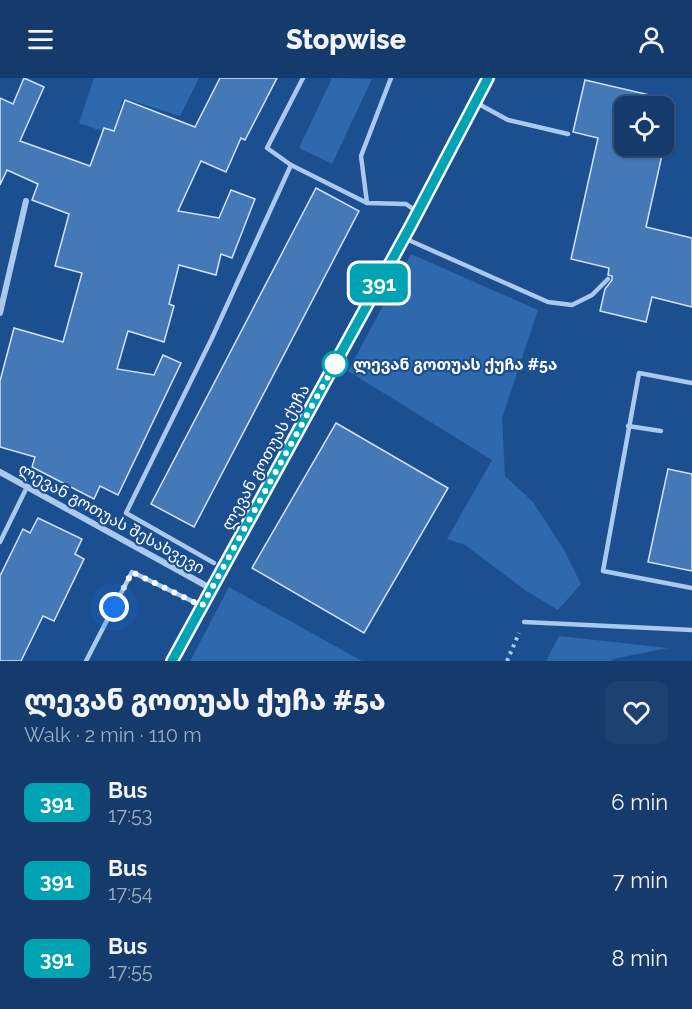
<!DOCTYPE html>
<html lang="en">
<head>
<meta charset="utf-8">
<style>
	body { margin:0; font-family:Raleway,"Noto Sans Georgian",sans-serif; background:#1d4271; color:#f1f3f6; height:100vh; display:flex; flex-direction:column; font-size:22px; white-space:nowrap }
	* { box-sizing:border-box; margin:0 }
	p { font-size:20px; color:#9dadc1 }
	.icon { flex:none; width:33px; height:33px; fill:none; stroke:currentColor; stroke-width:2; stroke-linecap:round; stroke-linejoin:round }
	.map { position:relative; height:583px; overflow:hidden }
	.drawer { display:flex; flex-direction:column; background:#143b6b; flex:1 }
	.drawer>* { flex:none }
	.badge { padding:0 12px; border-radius:9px; font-size:21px; line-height:39px }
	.fabs { position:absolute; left:614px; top:18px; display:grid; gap:12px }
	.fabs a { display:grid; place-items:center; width:60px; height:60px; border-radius:12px; background:#143b6b; box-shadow:0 2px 4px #0004,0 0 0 2px #33557e; font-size:30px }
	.you { position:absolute; width:30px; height:30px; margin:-15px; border:4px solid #fff; border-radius:50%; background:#1a73e8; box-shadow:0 0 0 9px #1a73e833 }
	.map>.badge { position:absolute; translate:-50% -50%; box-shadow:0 0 0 3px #fff }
	.round { display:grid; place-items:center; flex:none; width:63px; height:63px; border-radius:12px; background:#1d4271 }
	.overview { display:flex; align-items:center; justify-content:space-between; height:102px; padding:0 24px }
	h1 { font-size:28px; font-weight:800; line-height:45px }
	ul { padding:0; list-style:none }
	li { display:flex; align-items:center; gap:18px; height:78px; padding:0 24px }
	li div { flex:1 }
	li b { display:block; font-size:22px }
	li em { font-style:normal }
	li .badge { min-width:66px; font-weight:700; text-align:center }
	header { display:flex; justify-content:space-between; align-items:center; height:78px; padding:0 24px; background:#143b6b; font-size:27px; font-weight:800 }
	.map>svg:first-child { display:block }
	.green { fill:#2e69ad }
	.building { fill:#4478b7; stroke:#cfe3fa; stroke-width:1.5 }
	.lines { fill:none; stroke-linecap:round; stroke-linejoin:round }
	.path { stroke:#a9c9ee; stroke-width:4; stroke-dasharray:3 4.5; stroke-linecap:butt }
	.lane { stroke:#a9c9ee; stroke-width:4.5 }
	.street { stroke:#a9c9ee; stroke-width:6 }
	.secondary { stroke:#d6e6fa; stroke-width:12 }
	.line-casing { stroke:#fff; stroke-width:14 }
	.line { stroke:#00a3b4; stroke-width:9 }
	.walk { stroke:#fff; stroke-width:6; stroke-dasharray:0 10.8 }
	.stop-dot { fill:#fff; stroke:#00a3b4; stroke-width:3 }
	.labels { text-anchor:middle; stroke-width:4.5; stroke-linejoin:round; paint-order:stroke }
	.stop-label { font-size:16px; font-weight:bold; fill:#fff; stroke:#1b4f8f; text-anchor:start }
	.street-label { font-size:16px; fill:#fff; stroke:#1b4f8f }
</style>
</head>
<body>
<header><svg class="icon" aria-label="menu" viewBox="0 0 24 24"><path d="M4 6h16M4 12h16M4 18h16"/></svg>Stopwise<svg class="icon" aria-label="person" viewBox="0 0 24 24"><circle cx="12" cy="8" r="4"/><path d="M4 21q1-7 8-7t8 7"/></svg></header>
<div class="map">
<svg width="692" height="583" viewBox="0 0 692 583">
	<rect width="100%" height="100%" fill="#1b4f8f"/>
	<g class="green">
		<path d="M 94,0 L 199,0 L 180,38 L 123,20 L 113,57 L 79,45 Z"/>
		<path d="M 332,0 L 372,1 L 332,86 L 299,70 Z"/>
		<path d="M 411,176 L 538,232 L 502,340 L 505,398 L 533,424 L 563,470 L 581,506 L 558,532 L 525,512 L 465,467 L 447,461 L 492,382 L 348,293 Z"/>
		<path d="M 229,509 L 362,583 L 190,583 Z"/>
		<path d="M 559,558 L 668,570 L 613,581 L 611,583 L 546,583 Z"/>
	</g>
	<g class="building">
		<path d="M 24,0 L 44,9 L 20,63 L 90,88 L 104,50 L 114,53 L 125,22 L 195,49 L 220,0 L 277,0 L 245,62 L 241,60 L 226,94 L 201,83 L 178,133 L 219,140 L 231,112 L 255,121 L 232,180 L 221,176 L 216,197 L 179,187 L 169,226 L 174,228 L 164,264 L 128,253 L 117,291 L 154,297 L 163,277 L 181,285 L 118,417 L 100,408 L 94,421 L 32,389 L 35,379 L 0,369 L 0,303 L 14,250 L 63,264 L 82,195 L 55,188 L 69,136 L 32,122 L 38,106 L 7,92 L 0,107 L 0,20 L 13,26 Z"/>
		<path d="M 585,2 L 667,21 L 666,28 L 624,28 L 624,68 L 664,68 L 646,149 L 692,160 L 692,229 L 652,219 L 646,244 L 600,233 L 605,211 L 612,202 L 612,198 L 608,197 L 609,190 L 571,181 L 598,60 L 573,54 Z"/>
		<path d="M 316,110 L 359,133 L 194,449 L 151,426 Z"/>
		<path d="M 336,345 L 448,410 L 364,555 L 252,490 Z"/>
		<path d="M 668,391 L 692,396 L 692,493 L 648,484 Z"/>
		<path d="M 38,440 L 82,461 L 75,476 L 84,481 L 54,543 L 43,538 L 21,583 L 0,583 L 0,498 L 23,451 L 30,455 Z"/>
	</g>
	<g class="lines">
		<path class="path" d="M 507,583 L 519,555"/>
		<g class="lane">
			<path d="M 475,24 L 508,42 L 568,56"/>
			<path d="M 291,87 L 267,70 L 303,0"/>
			<path d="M 367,125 L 361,78 L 391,0"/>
			<path d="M 404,160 L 548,224 L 572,227 L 592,217 L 608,201"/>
			<path d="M 692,305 L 639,295 L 603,493 L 692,510"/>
			<path d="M 628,348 L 661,353"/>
			<path d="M 0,464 L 27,409"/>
			<path d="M 214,485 L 126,435 L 212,260 L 291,87 L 367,125 L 406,126 L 416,133"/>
			<path d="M 524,544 L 692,552"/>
			<path d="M 86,583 L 132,494 L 200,527"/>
		</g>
		<g class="street">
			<path d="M 0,235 L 26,123"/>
			<path d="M 0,394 L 212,511"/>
		</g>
		<path class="secondary" d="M 172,583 L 418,134 L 488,0"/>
	</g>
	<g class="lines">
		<g class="line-casing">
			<path id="line" d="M 172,583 L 411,147 L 488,0"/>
		</g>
		<use href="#line" class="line"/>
		<path class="walk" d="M 114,529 L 132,494 L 202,528 L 335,286"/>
	</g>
	<circle class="stop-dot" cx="335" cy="286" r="12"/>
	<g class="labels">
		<g class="stop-label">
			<text x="353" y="292">ლევან გოთუას ქუჩა #5ა</text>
		</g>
		<g class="street-label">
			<text transform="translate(265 379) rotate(-61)" y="6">ლევან გოთუას ქუჩა</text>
			<text transform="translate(112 440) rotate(29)" y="6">ლევან გოთუას შესახვევი</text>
		</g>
	</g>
</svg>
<div class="fabs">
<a><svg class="icon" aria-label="locate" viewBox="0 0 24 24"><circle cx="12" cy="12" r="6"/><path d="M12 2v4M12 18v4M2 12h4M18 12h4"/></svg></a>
</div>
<div class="you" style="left:114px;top:529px"></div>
<b class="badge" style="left:379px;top:205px;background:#00a3b4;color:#fff">391</b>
</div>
<section class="drawer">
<div class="overview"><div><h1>ლევან გოთუას ქუჩა #5ა</h1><p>Walk · 2 min · 110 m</p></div><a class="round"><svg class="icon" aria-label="heart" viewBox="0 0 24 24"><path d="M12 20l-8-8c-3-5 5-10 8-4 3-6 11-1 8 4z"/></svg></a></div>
<ul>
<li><span class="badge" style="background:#00a3b4;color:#fff">391</span><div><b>Bus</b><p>17:53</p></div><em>6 min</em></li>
<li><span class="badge" style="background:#00a3b4;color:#fff">391</span><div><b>Bus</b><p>17:54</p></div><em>7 min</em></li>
<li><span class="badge" style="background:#00a3b4;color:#fff">391</span><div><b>Bus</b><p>17:55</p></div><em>8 min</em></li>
</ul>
</section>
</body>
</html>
